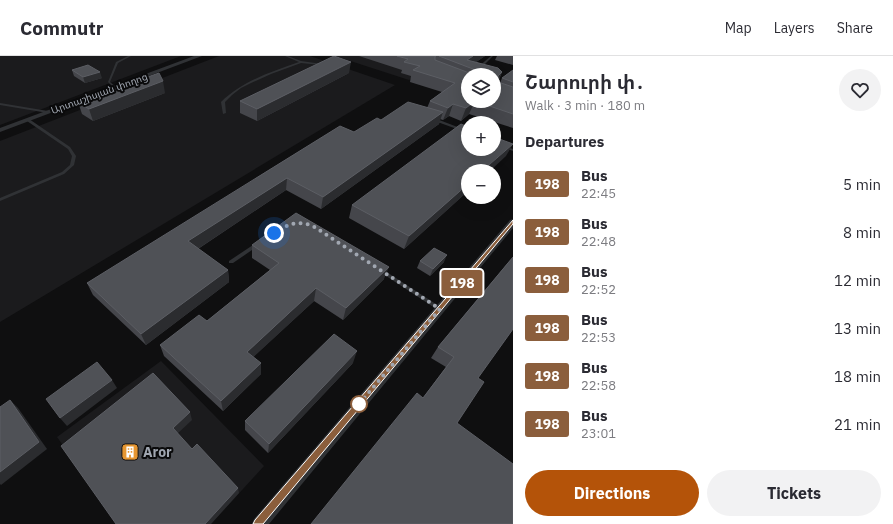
<!DOCTYPE html>
<html lang="en">
<head>
<meta charset="utf-8">
<style>
	body { margin:0; font-family:"IBM Plex Sans","Noto Sans Armenian",sans-serif; background:#f2f2f3; color:#2b2b33; height:100vh; display:flex; flex-direction:column; font-size:15px; white-space:nowrap }
	* { box-sizing:border-box; margin:0 }
	p { font-size:13px; color:#7c7c81 }
	.icon { flex:none; width:22px; height:22px; fill:none; stroke:currentColor; stroke-width:2; stroke-linecap:round; stroke-linejoin:round }
	.map { position:relative; flex:1; overflow:hidden }
	.panel { display:flex; flex-direction:column; background:#fff; width:380px }
	.panel>* { flex:none }
	.badge { padding:0 8px; border-radius:3px; font-size:14px; line-height:26px }
	.fabs { position:absolute; left:461px; top:12px; display:grid; gap:8px }
	.fabs a { display:grid; place-items:center; width:40px; height:40px; border-radius:50%; background:#fff; box-shadow:0 4px 16px #0002; font-size:20px }
	.you { position:absolute; width:20px; height:20px; margin:-10px; border:3px solid #fff; border-radius:50%; background:#1a73e8; box-shadow:0 0 0 6px #1a73e833 }
	.map>.badge { position:absolute; translate:-50% -50%; box-shadow:0 0 0 2px #fff }
	h2 { padding:0 12px; font-size:15px; line-height:36px }
	.round { display:grid; place-items:center; flex:none; width:42px; height:42px; border-radius:21px; background:#f2f2f3 }
	.head { display:flex; align-items:center; justify-content:space-between; height:68px; padding:0 12px }
	h1 { font-size:19px; font-weight:700; line-height:30px }
	.button { display:flex; gap:8px; margin-top:auto; padding:8px 12px }
	.button a { flex:1; height:46px; border-radius:24px; background:#b45309; color:#fff; font-size:16px; font-weight:700; line-height:46px; text-align:center }
	.button a+a { background:#f2f2f3; color:#2b2b33 }
	ul { padding:0; list-style:none }
	li { display:flex; align-items:center; gap:12px; height:48px; padding:0 12px }
	li div { flex:1 }
	li b { display:block; font-size:15px }
	li em { font-style:normal }
	li .badge { min-width:44px; font-weight:700; text-align:center }
	header { display:flex; align-items:center; gap:24px; box-sizing:border-box; height:56px; padding:0 20px; background:#fff; border-bottom:1px solid #e1e1e2 }
	header strong { font-size:19px }
	nav { display:flex; gap:22px; margin-inline-start:auto; font-size:14px }
	main { display:flex; flex:1; min-height:0 }
	.map>svg:first-child { display:block }
	.built { fill:#1b1b1d }
	.lines { fill:none; stroke-linecap:round; stroke-linejoin:round }
	.service { fill:#303235; fill-rule:evenodd }
	.minor { fill:#303235; fill-rule:evenodd }
	.wall { fill:#45464b }
	.shaded-wall { fill:#2b2c2f }
	.building { fill:#4f5156; stroke:#5c5e64; fill-rule:evenodd }
	.line { fill:#8b5e3c; stroke:#fff }
	.walk { stroke:#a1a7b1; stroke-width:4; stroke-dasharray:0 7.2 }
	.stop-dot { fill:#fff; stroke:#8b5e3c; stroke-width:2 }
	.labels { text-anchor:middle; stroke-width:4; stroke-linejoin:round; paint-order:stroke }
	.far-street-label { font-size:10px; fill:#a1a7b1; stroke:#0a0a0b }
	.near-poi-label { font-size:14px; font-weight:bold; fill:#a1a7b1; stroke:#0a0a0b; text-anchor:start }
</style>
</head>
<body>
<header>
<strong>Commutr</strong>
<nav><a>Map</a><a>Layers</a><a>Share</a></nav>
</header>
<main>
<div class="map">
<svg width="513" height="468" viewBox="0 0 513 468">
	<rect width="100%" height="100%" fill="#0f0f10"/>
	<g class="built">
		<path d="M 0,0 L 181,0 L 0,69 Z"/>
		<path d="M 219,0 L 310,0 L 395,29 L 0,266 L 0,85 Z"/>
		<path d="M 335,0 L 446,0 L 409,24 Z"/>
		<path d="M 161,305 L 264,410 L 211,468 L 119,468 L 57,381 Z"/>
	</g>
	<g class="lines">
		<g class="service">
			<path d="M 128,0 L 131,0 L 118,7 L 110,26 L 116,31 L 114,32 L 108,26 L 116,6 Z"/>
			<path d="M 285,0 L 288,0 L 301,5 L 322,8 L 321,9 L 301,7 L 271,18 L 251,27 L 241,32 L 232,39 L 225,46 L 226,57 L 223,58 L 221,46 C 242,25 271,16 299,6 Z"/>
			<path d="M 491,0 L 493,0 L 480,13 L 478,13 L 478,11 Z"/>
			<path d="M 494,23 L 503,27 L 494,35 L 494,32 L 500,27 L 494,25 Z"/>
			<path d="M 0,47 L 48,55 L 50,56 L 48,57 L 0,49 Z"/>
			<path d="M 432,62 L 434,62 L 468,75 L 468,77 L 432,64 Z"/>
			<path d="M 27,63 L 29,63 L 70,91 L 76,100 L 74,109 L 64,118 L 0,145 L 0,142 L 62,116 L 70,109 L 72,100 L 68,93 L 27,65 Z"/>
			<path d="M 494,86 L 513,93 L 513,95 L 494,88 Z"/>
			<path d="M 256,187 L 258,188 L 258,190 L 233,207 L 229,207 L 229,205 Z"/>
			<path d="M 382,213 L 442,252 L 443,253 L 442,254 L 438,254 L 380,216 L 380,214 Z"/>
		</g>
		<g class="minor">
			<path d="M 194,0 L 202,0 L 0,76 L 0,72 Z"/>
			<path d="M 513,163 L 513,172 L 269,468 L 252,468 L 254,463 L 510,164 Z"/>
		</g>
	</g>
	<g class="wall">
		<path d="M 359,0 L 485,0 L 476,6 L 502,16 L 498,26 L 500,27 L 502,22 L 513,14 L 513,72 L 469,58 L 461,65 L 449,60 L 443,64 L 440,63 L 439,68 L 321,153 L 286,134 L 198,193 L 228,214 L 229,226 L 146,289 L 93,239 L 87,227 L 354,76 L 381,64 L 427,52 L 430,45 L 442,36 L 410,26 L 411,20 L 401,17 L 402,14 Z"/>
		<path d="M 497,0 L 513,0 L 513,9 L 495,4 Z"/>
		<path d="M 72,14 L 102,22 L 85,27 L 74,20 Z"/>
		<path d="M 349,17 L 257,65 L 240,57 L 240,45 Z"/>
		<path d="M 165,37 L 93,65 L 82,58 L 78,46 Z"/>
		<path d="M 506,100 L 468,115 L 468,135 L 404,193 L 349,162 L 352,149 Z"/>
		<path d="M 252,189 L 384,223 L 343,264 L 314,245 L 253,301 L 261,318 L 223,355 L 164,300 L 160,289 L 207,265 L 270,214 L 252,202 Z"/>
		<path d="M 513,201 L 478,322 L 457,367 L 423,342 L 446,311 L 431,302 L 438,291 Z"/>
		<path d="M 420,205 L 444,206 L 430,220 L 417,212 Z"/>
		<path d="M 353,307 L 268,397 L 245,374 L 245,365 Z"/>
	</g>
	<g class="shaded-wall">
		<path d="M 473,0 L 485,0 L 469,11 L 467,4 Z"/>
		<path d="M 351,6 L 349,17 L 257,65 L 257,53 Z"/>
		<path d="M 100,16 L 102,22 L 85,27 L 83,21 Z"/>
		<path d="M 502,16 L 497,28 L 498,20 Z"/>
		<path d="M 163,25 L 165,37 L 93,65 L 89,53 Z"/>
		<path d="M 475,45 L 469,58 L 461,65 L 466,52 Z"/>
		<path d="M 453,48 L 449,60 L 443,64 L 448,52 Z"/>
		<path d="M 443,56 L 439,68 L 321,153 L 323,141 Z"/>
		<path d="M 513,88 L 506,100 L 490,115 L 482,115 Z"/>
		<path d="M 287,122 L 286,134 L 190,198 L 188,185 Z"/>
		<path d="M 468,128 L 468,135 L 404,193 L 409,180 Z"/>
		<path d="M 447,199 L 444,206 L 430,220 L 433,213 Z"/>
		<path d="M 389,211 L 384,223 L 343,264 L 346,252 Z"/>
		<path d="M 228,214 L 229,226 L 146,289 L 141,278 Z"/>
		<path d="M 316,232 L 314,245 L 247,307 L 247,296 Z"/>
		<path d="M 357,295 L 353,307 L 268,397 L 269,388 Z"/>
		<path d="M 261,307 L 261,318 L 223,355 L 221,345 Z"/>
		<path d="M 112,324 L 117,332 L 67,370 L 60,362 Z"/>
		<path d="M 10,344 L 18,352 L 47,393 L 1,429 L 0,428 L 0,416 Z"/>
		<path d="M 190,356 L 192,364 L 176,379 L 173,372 Z"/>
		<path d="M 238,432 L 239,437 L 211,468 L 205,468 Z"/>
	</g>
	<g class="building">
		<path d="M 334,0 L 351,6 L 257,53 L 240,45 Z"/>
		<path d="M 397,0 L 436,0 L 435,0 L 435,4 L 472,18 L 474,16 L 473,13 L 439,0 L 473,0 L 467,4 L 498,12 L 502,16 L 498,20 L 498,26 L 513,31 L 513,58 L 475,45 L 466,52 L 453,48 L 448,52 L 430,45 L 455,27 L 413,14 L 420,10 L 404,6 L 408,3 ZM 468,19 L 494,19 L 494,45 L 468,45 Z"/>
		<path d="M 88,9 L 100,16 L 83,21 L 72,14 Z"/>
		<path d="M 513,14 L 513,26 L 502,22 Z"/>
		<path d="M 159,17 L 163,25 L 89,53 L 78,46 Z"/>
		<path d="M 408,46 L 443,56 L 323,141 L 287,122 L 188,185 L 228,214 L 141,278 L 87,227 L 340,70 L 354,76 L 377,62 L 381,64 Z"/>
		<path d="M 461,68 L 468,71 L 468,93 L 494,93 L 494,81 L 513,88 L 482,115 L 468,115 L 468,128 L 409,180 L 352,149 Z"/>
		<path d="M 296,157 L 389,211 L 346,252 L 316,232 L 247,296 L 261,307 L 221,345 L 160,289 L 199,259 L 207,265 L 279,207 L 252,189 Z"/>
		<path d="M 434,192 L 447,199 L 433,213 L 420,205 Z"/>
		<path d="M 513,201 L 513,273 L 478,322 L 484,326 L 457,367 L 513,408 L 513,468 L 311,468 L 417,337 L 423,342 L 454,301 L 438,291 Z"/>
		<path d="M 334,278 L 357,295 L 269,388 L 245,365 Z"/>
		<path d="M 97,306 L 112,324 L 60,362 L 46,343 Z"/>
		<path d="M 153,317 L 190,356 L 173,372 L 192,393 L 197,388 L 238,432 L 205,468 L 116,468 L 61,390 Z"/>
		<path d="M 10,344 L 39,386 L 0,416 L 0,351 Z"/>
	</g>
	<path class="line" d="M 513,164 L 513,168 L 263,468 L 253,468 L 255,464 Z"/>
	<g class="lines">
		<path class="walk" d="M 274,177 C 288,168 297,164 313,170 L 440,253 L 359,348"/>
	</g>
	<defs>
		<g id="building-square" transform="scale(0.9)"><rect x="-9" y="-9" width="18" height="18" rx="4" fill="#e69631" stroke="#0a0a0b"/><path d="M-4-6H4V6H1V3H-1V6H-4ZM-2.5-4.3h1.7v1.8h-1.7ZM.8-4.3h1.7v1.8H.8ZM-2.5-1h1.7V.8h-1.7ZM.8-1h1.7V.8H.8Z" fill="#fff"/></g>
	</defs>
	<g fill-rule="evenodd">
		<use href="#building-square" x="130" y="396"/>
	</g>
	<circle class="stop-dot" cx="359" cy="348" r="8"/>
	<g class="labels">
		<g class="far-street-label">
			<text transform="translate(99 37) rotate(-20)" y="4">Արտաշիսյան փողոց</text>
		</g>
		<g class="near-poi-label">
			<text x="143" y="401">Aror</text>
		</g>
	</g>
</svg>
<div class="fabs">
<a><svg class="icon" aria-label="layers" viewBox="0 0 24 24"><path d="M12 4l9 5-9 5-9-5zM3 14l9 5 9-5"/></svg></a>
<a>+</a>
<a>−</a>
</div>
<div class="you" style="left:274px;top:177px"></div>
<b class="badge" style="left:462px;top:227px;background:#8b5e3c;color:#fff">198</b>
</div>
<section class="panel">
<div class="head"><div><h1>Շարուրի փ․</h1><p>Walk · 3 min · 180 m</p></div><a class="round"><svg class="icon" aria-label="heart" viewBox="0 0 24 24"><path d="M12 20l-8-8c-3-5 5-10 8-4 3-6 11-1 8 4z"/></svg></a></div>
<h2>Departures</h2>
<ul>
<li><span class="badge" style="background:#8b5e3c;color:#fff">198</span><div><b>Bus</b><p>22:45</p></div><em>5 min</em></li>
<li><span class="badge" style="background:#8b5e3c;color:#fff">198</span><div><b>Bus</b><p>22:48</p></div><em>8 min</em></li>
<li><span class="badge" style="background:#8b5e3c;color:#fff">198</span><div><b>Bus</b><p>22:52</p></div><em>12 min</em></li>
<li><span class="badge" style="background:#8b5e3c;color:#fff">198</span><div><b>Bus</b><p>22:53</p></div><em>13 min</em></li>
<li><span class="badge" style="background:#8b5e3c;color:#fff">198</span><div><b>Bus</b><p>22:58</p></div><em>18 min</em></li>
<li><span class="badge" style="background:#8b5e3c;color:#fff">198</span><div><b>Bus</b><p>23:01</p></div><em>21 min</em></li>
</ul>
<div class="button"><a>Directions</a><a>Tickets</a></div>
</section>
</main>
</body>
</html>
